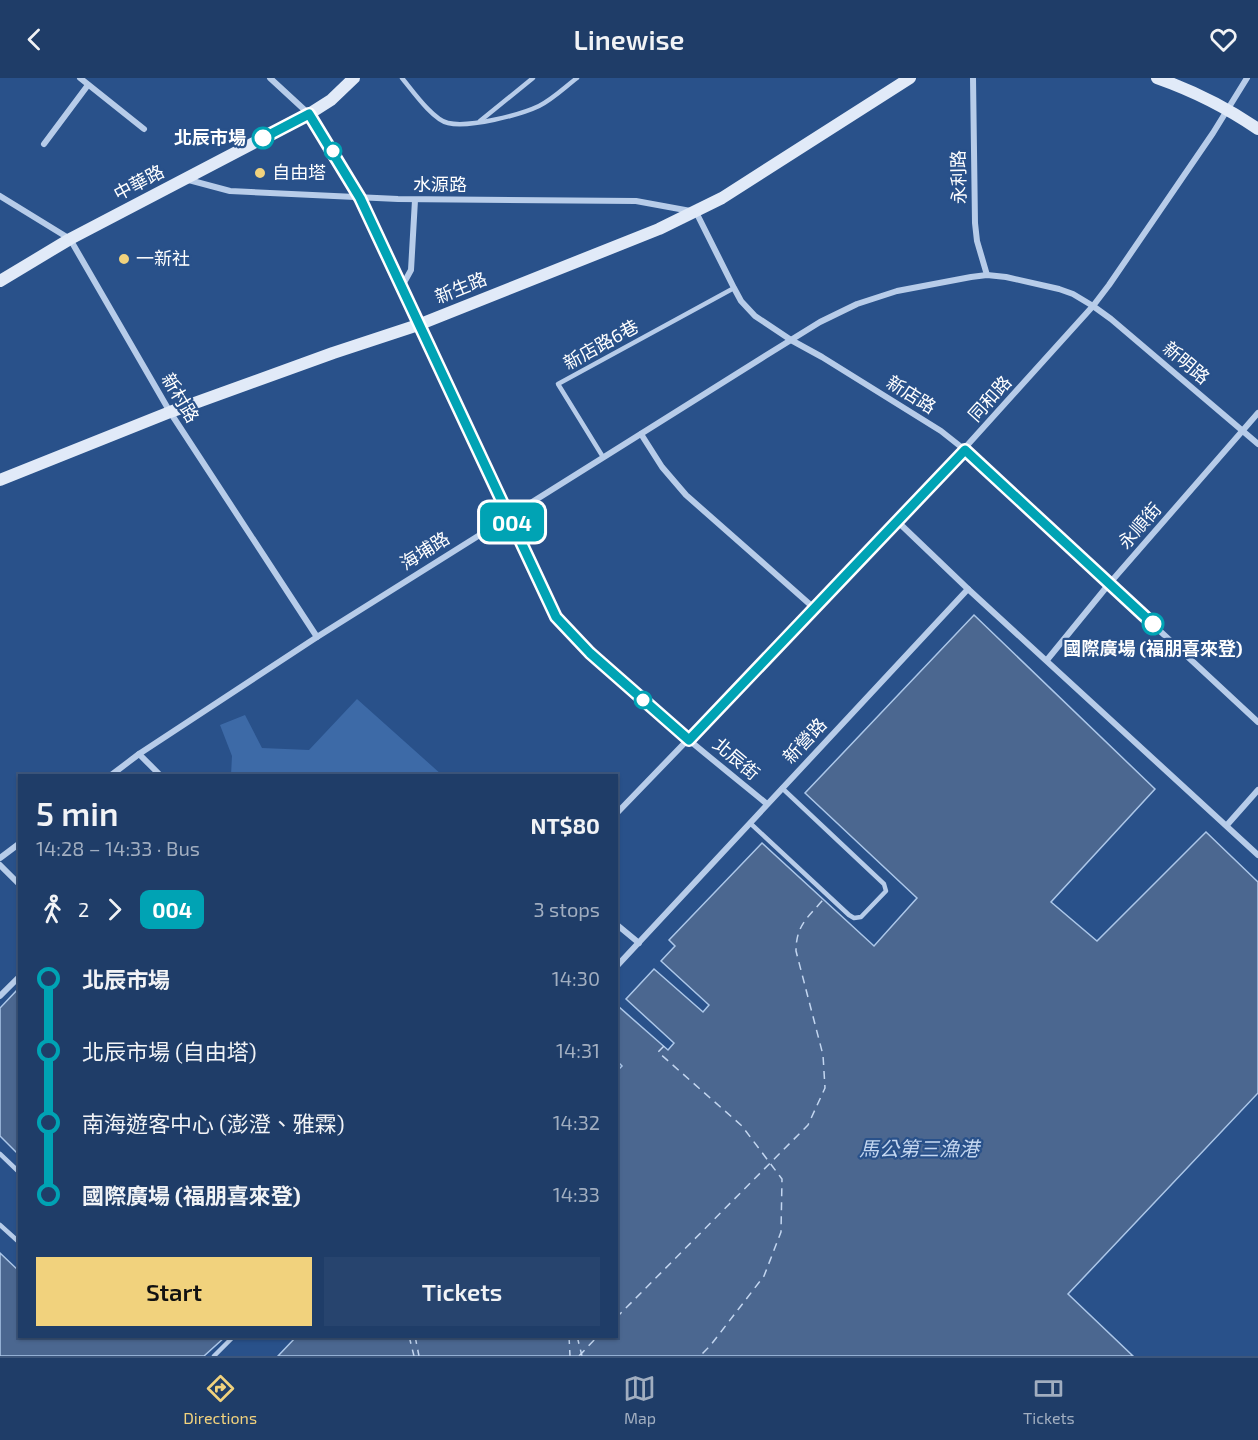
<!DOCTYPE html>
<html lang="en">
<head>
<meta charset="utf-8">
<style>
	body { margin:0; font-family:"Exo 2","Noto Sans TC",sans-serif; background:#27446e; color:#f1f3f6; height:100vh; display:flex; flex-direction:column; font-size:22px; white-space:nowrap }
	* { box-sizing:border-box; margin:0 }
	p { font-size:20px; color:#a1aec0 }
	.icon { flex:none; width:33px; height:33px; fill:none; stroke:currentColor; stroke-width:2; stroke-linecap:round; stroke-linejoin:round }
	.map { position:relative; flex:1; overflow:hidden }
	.sheet { position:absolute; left:18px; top:696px; width:600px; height:564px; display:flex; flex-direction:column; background:#1f3d68; border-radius:0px; box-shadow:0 2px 4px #0004,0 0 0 2px #3c567c }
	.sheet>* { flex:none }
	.badge { padding:0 12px; border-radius:9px; font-size:21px; line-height:39px }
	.map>.badge { position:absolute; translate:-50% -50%; box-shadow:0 0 0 3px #fff }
	.legs { display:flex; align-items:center; gap:9px; height:66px; padding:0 18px; font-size:20px }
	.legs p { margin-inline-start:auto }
	.head { display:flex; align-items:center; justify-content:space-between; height:102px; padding:0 18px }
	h1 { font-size:33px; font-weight:600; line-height:45px }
	.cta { display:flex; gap:12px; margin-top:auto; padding:12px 18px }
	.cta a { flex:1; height:69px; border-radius:0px; background:#f1d27d; color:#111; font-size:24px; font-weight:600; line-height:69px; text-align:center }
	.cta a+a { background:#27446e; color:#f1f3f6 }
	ul { padding:0 18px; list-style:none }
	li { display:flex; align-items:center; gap:21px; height:72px; font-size:22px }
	li i { display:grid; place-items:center; width:9px; height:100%; margin:0 8px; background:currentColor }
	li i::after { content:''; width:15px; height:15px; margin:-8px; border:4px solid; border-radius:50%; background:#1f3d68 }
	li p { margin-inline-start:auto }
	li:first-child i { background:linear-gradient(#0000 50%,currentColor 0) }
	li:last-child i { background:linear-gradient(currentColor 50%,#0000 0) }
	header { display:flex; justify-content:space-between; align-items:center; height:78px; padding:0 18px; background:#1f3d68; font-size:27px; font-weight:600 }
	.tabs { display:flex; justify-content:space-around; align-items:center; height:84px; border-top:2px solid #3c567c; background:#1f3d68; font-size:16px; color:#a1aec0 }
	.tabs a { display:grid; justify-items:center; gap:3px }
	.tabs .selected { color:#f1d27d }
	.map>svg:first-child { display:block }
	.green { fill:#3d6aa7 }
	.water { fill:#4b6790; stroke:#acc7e9; stroke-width:1.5 }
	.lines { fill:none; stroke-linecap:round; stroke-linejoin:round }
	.ferry { stroke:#c3d6f0; stroke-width:1.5; stroke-dasharray:8 6; stroke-linecap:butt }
	.service { stroke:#b7cce9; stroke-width:4.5 }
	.minor { stroke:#b7cce9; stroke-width:6 }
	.secondary { stroke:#e1eaf8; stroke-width:12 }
	.line-1-casing { stroke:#fff; stroke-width:14 }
	.line-1 { stroke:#00a3b4; stroke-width:9 }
	.stop-1-dot { fill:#fff; stroke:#00a3b4; stroke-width:3 }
	.poi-dot { fill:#f1d27d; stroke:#29518a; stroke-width:2 }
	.labels { text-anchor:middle; stroke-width:4.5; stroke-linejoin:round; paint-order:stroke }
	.stop-label { font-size:18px; font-weight:bold; fill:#fff; stroke:#29518a; text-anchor:end }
	.poi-label { font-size:18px; fill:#fff; stroke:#29518a; text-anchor:start }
	.street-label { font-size:18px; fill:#fff; stroke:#29518a }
	.water-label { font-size:20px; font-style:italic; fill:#c3d6f0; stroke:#29518a }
</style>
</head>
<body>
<header><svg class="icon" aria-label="back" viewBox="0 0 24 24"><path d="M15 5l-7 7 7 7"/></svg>Linewise<svg class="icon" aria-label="heart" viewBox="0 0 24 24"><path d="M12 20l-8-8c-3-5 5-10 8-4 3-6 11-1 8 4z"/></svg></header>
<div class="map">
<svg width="1258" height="1278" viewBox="0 0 1258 1278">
	<rect width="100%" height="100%" fill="#29518a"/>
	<path class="green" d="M 357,621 L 442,697 L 231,697 L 232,678 L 220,647 L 245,637 L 262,670 L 309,672 Z"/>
	<g class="water">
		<path d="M 974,537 L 1155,711 L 1051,824 L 1097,863 L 1206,754 L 1258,804 L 1258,1015 L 1068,1216 L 1133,1278 L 278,1278 L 296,1259 L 616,1258 L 616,994 L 622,988 L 617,983 L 617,932 L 619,929 L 668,972 L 674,965 L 626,921 L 654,891 L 703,934 L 709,927 L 661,883 L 675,868 L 669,862 L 762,765 L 874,868 L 917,820 L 805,715 Z"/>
		<path d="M 19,910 L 19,1077 L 0,1058 L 0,930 Z"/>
		<path d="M 0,1175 L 19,1193 L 20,1258 L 225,1259 L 204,1278 L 0,1278 Z"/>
	</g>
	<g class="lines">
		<g class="ferry">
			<path d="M 664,968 L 658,974 L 742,1048 L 782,1101 L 781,1154 L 764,1198 L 710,1268 L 700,1278"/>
			<path d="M 616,1240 L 808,1047 L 825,1010 L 823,977 L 796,873 C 796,848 807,840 823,822"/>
			<path d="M 409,1258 L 414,1278"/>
			<path d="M 415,1258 L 419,1278"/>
			<path d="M 569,1258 L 570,1278"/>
			<path d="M 577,1258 L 582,1278"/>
			<path d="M 579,1278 L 598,1258"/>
		</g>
		<g class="service">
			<path d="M 402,0 C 412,12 433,42 448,45 C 469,50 520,37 539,28 C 553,21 565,9 577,0"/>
			<path d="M 480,43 L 533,0"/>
			<path d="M 603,379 L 558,306 L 734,210"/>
			<path d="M 750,745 L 849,837 L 854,840 L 861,839 L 886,813 L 884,806 L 782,710"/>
			<path d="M 0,1076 L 20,1095"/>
			<path d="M 0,1147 L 20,1165"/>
			<path d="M 214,1278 L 234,1258"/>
		</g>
		<g class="minor">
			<path d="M 80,0 L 144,51"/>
			<path d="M 270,0 L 309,36 L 360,120 L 556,539 C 620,608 695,667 767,726"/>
			<path d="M 973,0 L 975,145 L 977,163 L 987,197"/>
			<path d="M 44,66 L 88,7"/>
			<path d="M 185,101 L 230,113 L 398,121 L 636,123 L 696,134 L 734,210 L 741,223 L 755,238 L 791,262 L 822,279 L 941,353 L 965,372 L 1258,644"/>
			<path d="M 0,118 L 70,161 L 170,334 L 317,559"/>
			<path d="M 401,210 L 411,192 L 415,122"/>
			<path d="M 641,356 L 662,389 L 686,417 L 814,530"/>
			<path d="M 898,444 L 968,511 L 1258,777"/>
			<path d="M 1047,582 L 1109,506 L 1258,335"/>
			<path d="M 139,676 L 161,698"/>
			<path d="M 110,698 L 139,676 L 317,559 L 765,278 L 820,244 L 857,226 L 897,213 L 971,199 L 987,197 L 1006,199 L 1059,211 L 1073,216 L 1093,228 L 1111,241 L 1258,366"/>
			<path d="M 616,736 L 898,444 L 1093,228 L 1109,207 L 1213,55 L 1247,0"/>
			<path d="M 1227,747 L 1258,712"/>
			<path d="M 0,780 L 20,765"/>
			<path d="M 0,787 L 20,807"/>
			<path d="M 616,846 L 639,865"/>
			<path d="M 616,889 L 968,511"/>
			<path d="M 0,918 L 20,898"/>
		</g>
		<g class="secondary">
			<path d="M 1157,0 C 1194,13 1226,29 1258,51"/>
			<path d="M 0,203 L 70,161 L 309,36 L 331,22 L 354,0"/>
			<path d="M 0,402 L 170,334 L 333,275 L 418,247 L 659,151 L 722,120 L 910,0"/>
		</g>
	</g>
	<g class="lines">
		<g class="line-1-casing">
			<path id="line-1" d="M 263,60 L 309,36 L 360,120 L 556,539 L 590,575 L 689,662 L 965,372 L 1153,546"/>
		</g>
		<use href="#line-1" class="line-1"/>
	</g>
	<g class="stop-1-dot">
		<circle cx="263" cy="60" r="10"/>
		<circle cx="333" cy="73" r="8"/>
		<circle cx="1153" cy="546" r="10"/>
		<circle cx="643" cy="622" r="8"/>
	</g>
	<g class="poi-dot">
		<circle cx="260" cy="95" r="6"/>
		<circle cx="124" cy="181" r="6"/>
	</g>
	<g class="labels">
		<g class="stop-label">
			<text x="246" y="66">北辰市場</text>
			<text x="1153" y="577" text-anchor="middle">國際廣場 (福朋喜來登)</text>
		</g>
		<g class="poi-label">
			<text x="272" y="101">自由塔</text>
			<text x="136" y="187">一新社</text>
		</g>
		<g class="street-label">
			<text transform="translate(959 99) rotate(-91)" y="6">永利路</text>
			<text transform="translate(139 105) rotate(-28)" y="6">中華路</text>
			<text x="440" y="113">水源路</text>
			<text transform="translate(461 210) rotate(-22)" y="6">新生路</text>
			<text transform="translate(601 267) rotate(-29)" y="6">新店路6巷</text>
			<text transform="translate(1186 285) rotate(40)" y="6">新明路</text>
			<text transform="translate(911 317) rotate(32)" y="6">新店路</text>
			<text transform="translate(180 320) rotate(59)" y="6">新村路</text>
			<text transform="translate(990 321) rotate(-48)" y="6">同和路</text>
			<text transform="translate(1140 448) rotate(-49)" y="6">永順街</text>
			<text transform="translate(425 473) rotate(-32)" y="6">海埔路</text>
			<text transform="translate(805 663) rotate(-47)" y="6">新營路</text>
			<text transform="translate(736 681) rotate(40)" y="6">北辰街</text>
		</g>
		<g class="water-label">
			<text x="919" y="1078">馬公第三漁港</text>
		</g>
	</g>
</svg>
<b class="badge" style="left:512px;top:444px;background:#00a3b4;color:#fff">004</b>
<section class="sheet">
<div class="head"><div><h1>5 min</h1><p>14:28 – 14:33 · Bus</p></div><b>NT$80</b></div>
<div class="legs"><svg class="icon" aria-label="walk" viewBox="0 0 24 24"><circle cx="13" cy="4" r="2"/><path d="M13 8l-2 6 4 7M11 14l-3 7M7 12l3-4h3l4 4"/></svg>2<svg class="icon" aria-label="forward" viewBox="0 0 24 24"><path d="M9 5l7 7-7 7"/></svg><b class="badge" style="background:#00a3b4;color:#fff">004</b><p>3 stops</p></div>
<ul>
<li><i style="color:#00a3b4"></i><b>北辰市場</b><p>14:30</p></li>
<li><i style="color:#00a3b4"></i><span>北辰市場 (自由塔)</span><p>14:31</p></li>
<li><i style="color:#00a3b4"></i><span>南海遊客中心 (澎澄、雅霖)</span><p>14:32</p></li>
<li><i style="color:#00a3b4"></i><b>國際廣場 (福朋喜來登)</b><p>14:33</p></li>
</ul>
<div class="cta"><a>Start</a><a>Tickets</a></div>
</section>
</div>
<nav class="tabs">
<a class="selected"><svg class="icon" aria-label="directions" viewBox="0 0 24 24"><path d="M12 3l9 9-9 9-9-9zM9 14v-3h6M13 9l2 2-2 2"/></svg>Directions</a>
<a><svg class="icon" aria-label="map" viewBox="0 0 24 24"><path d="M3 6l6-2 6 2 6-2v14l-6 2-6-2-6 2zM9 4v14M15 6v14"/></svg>Map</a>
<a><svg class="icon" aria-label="tickets" viewBox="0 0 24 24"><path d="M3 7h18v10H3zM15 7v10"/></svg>Tickets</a>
</nav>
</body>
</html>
